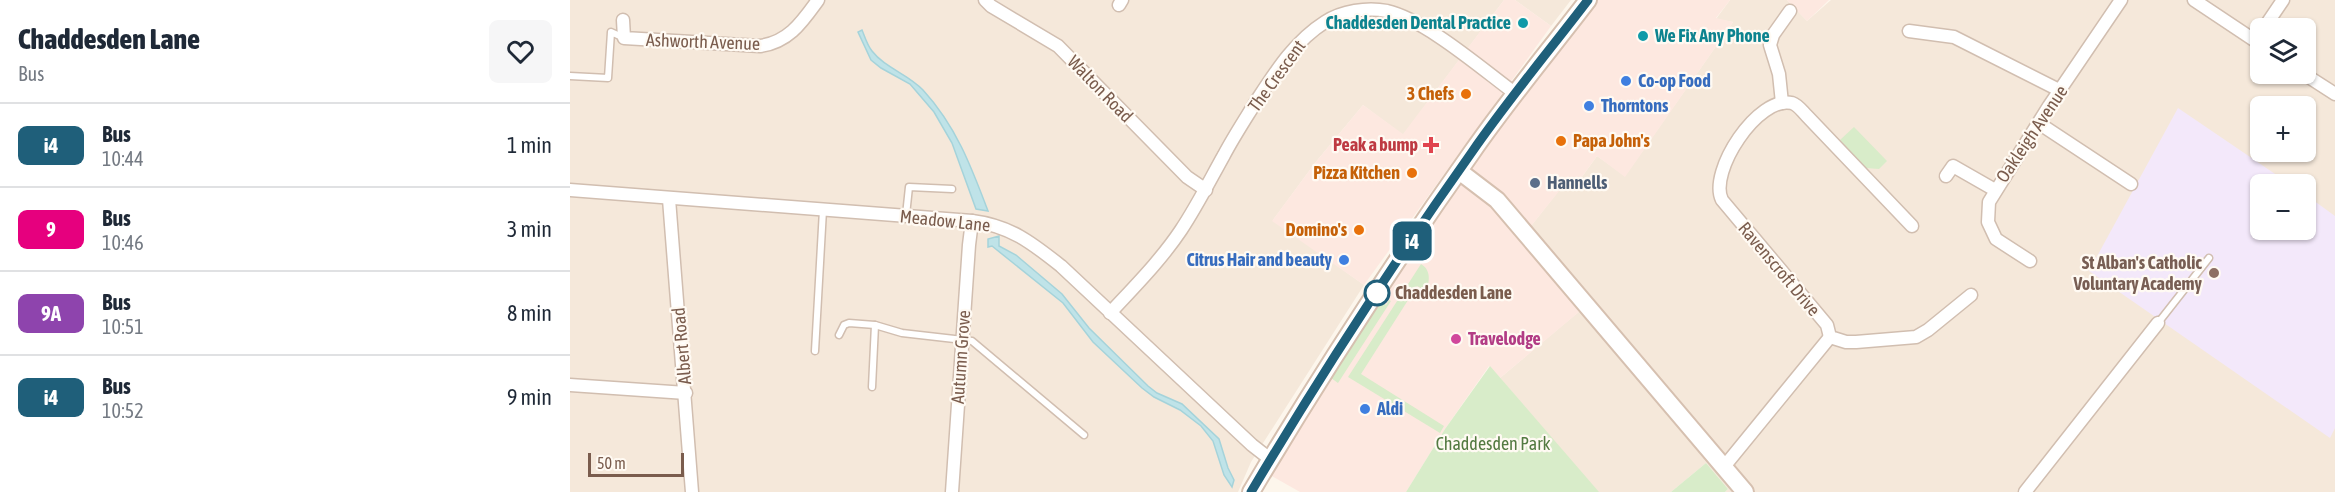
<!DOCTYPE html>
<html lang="en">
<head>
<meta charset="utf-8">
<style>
	body { margin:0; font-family:"Asap Condensed",sans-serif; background:#f6f6f7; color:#1f2937; height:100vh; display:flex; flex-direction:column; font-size:22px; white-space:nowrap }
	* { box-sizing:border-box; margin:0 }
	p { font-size:20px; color:#747a83 }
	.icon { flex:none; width:33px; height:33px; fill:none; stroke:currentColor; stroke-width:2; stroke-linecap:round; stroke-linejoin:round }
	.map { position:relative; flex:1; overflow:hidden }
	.side { display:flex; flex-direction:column; background:#fff; width:570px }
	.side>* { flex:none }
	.badge { padding:0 12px; border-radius:9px; font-size:21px; line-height:39px }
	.fabs { position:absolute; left:1680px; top:18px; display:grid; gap:12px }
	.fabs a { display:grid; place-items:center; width:66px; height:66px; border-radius:9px; background:#fff; box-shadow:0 2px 4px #0004; font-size:30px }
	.scale { position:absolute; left:18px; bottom:15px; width:96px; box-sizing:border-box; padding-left:6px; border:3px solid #7a5c4d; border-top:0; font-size:16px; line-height:21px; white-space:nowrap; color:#7a5c4d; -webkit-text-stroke:4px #fffaf3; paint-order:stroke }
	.map>.badge { position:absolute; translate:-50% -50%; box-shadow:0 0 0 3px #fff }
	.round { display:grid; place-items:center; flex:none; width:63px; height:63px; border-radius:9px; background:#f6f6f7 }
	.overview { display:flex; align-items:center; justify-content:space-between; height:102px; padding:0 18px }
	h1 { font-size:28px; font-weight:800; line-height:45px }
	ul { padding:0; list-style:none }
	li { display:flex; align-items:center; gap:18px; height:84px; padding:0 18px; border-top:2px solid #e0e1e3 }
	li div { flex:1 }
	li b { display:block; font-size:22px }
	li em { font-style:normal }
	li .badge { min-width:66px; font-weight:700; text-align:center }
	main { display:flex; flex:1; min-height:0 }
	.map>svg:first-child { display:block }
	.residential { fill:#f5e8da; fill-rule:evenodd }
	.commercial { fill:#fde8e0 }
	.education { fill:#f3e8fa }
	.green { fill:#d8ecc9 }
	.water { fill:#bfe3e8; stroke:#a5d3da; stroke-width:1.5 }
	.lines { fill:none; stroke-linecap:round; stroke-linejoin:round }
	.lane-casing { stroke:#d1beb0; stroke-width:9 }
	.street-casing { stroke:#d1beb0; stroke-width:15 }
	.secondary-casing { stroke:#d6c0b0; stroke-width:20 }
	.lane { stroke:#fff; stroke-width:6 }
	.street { stroke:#fff; stroke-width:12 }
	.secondary { stroke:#fff; stroke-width:16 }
	.line-casing { stroke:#fff; stroke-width:14 }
	.line { stroke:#1f5f7a; stroke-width:9 }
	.culture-dot { fill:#0f9aa8; stroke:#fffaf3; stroke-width:2 }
	.shop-dot { fill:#3f7fe0; stroke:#fffaf3; stroke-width:2 }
	.food-dot { fill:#e8710a; stroke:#fffaf3; stroke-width:2 }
	.health-dot { fill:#e0444e; stroke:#fffaf3; stroke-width:2 }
	.service-dot { fill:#5c6f8a; stroke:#fffaf3; stroke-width:2 }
	.education-dot { fill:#8d6e63; stroke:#fffaf3; stroke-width:2 }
	.stop-dot { fill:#fff; stroke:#1f5f7a; stroke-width:3 }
	.hotel-dot { fill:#d1479c; stroke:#fffaf3; stroke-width:2 }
	.labels { text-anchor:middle; stroke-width:4.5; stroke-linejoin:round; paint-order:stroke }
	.culture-label { font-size:18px; font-weight:bold; fill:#0d838f; stroke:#fffaf3; text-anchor:end }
	.street-label { font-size:18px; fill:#7a5c4d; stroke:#fffaf3 }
	.shop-label { font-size:18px; font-weight:bold; fill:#366cbe; stroke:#fffaf3; text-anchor:start }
	.food-label { font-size:18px; font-weight:bold; fill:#c56008; stroke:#fffaf3; text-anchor:end }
	.health-label { font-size:18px; font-weight:bold; fill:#be3a42; stroke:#fffaf3; text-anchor:end }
	.service-label { font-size:18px; font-weight:bold; fill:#4e5e75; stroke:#fffaf3; text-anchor:start }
	.education-label { font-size:18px; font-weight:bold; fill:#785e54; stroke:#fffaf3; text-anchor:end }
	.stop-label { font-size:18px; font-weight:bold; fill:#7a5c4d; stroke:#fffaf3; text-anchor:start }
	.hotel-label { font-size:18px; font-weight:bold; fill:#b23c85; stroke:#fffaf3; text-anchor:start }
	.park-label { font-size:18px; fill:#537a41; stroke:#fffaf3 }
</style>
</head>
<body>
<main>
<section class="side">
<div class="overview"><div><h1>Chaddesden Lane</h1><p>Bus</p></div><a class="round"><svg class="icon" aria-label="heart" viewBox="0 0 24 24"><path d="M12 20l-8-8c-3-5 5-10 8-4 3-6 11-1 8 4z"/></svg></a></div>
<ul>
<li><span class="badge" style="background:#1f5f7a;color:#fff">i4</span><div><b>Bus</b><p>10:44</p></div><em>1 min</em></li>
<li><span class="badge" style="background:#e6007e;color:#fff">9</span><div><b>Bus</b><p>10:46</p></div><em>3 min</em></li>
<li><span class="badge" style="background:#8e44ad;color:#fff">9A</span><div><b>Bus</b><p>10:51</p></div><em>8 min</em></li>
<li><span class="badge" style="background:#1f5f7a;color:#fff">i4</span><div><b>Bus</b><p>10:52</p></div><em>9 min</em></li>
</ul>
</section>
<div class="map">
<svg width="1765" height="492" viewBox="0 0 1765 492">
	<rect width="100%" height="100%" fill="#fdf6ec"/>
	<g class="residential">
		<path d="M 0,0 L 934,0 L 833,135 L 793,105 L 745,163 L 703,220 L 794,285 L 681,462 L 668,492 L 0,492 Z"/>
		<path d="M 945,0 L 1001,0 L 981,26 Z"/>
		<path d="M 1160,0 L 1217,0 L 1237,21 L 1261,0 L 1765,0 L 1765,492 L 1155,492 L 1158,489 L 1136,463 L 1101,492 L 1027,492 L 930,378 L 1024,299 L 961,226 L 998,179 L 1006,185 L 1027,156 L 1055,176 L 1163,22 L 1146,19 ZM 1690,28 L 1736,28 L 1736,74 L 1690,74 ZM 1690,106 L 1736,106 L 1736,152 L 1690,152 ZM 1690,184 L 1736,184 L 1736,230 L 1690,230 Z"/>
	</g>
	<g class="commercial">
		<path d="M 934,0 L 945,0 L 981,26 L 794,285 L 702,221 L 745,163 L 793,105 L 833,134 Z"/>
		<path d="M 1026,0 L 1160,0 L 1146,18 L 1163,22 L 1055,177 L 1027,156 L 1006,185 L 998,180 L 961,226 L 956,244 L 1009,312 L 930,378 L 919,366 L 875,429 L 836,492 L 730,492 L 700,475 L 712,453 L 879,197 Z"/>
		<path d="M 1217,0 L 1259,0 L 1237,21 Z"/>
	</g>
	<path class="education" d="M 1608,108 L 1720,184 L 1690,184 L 1690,230 L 1736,230 L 1736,195 L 1765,216 L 1765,428 L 1760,438 L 1519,271 Z"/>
	<g class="green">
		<path d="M 1284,127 L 1317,161 L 1309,169 L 1296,168 L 1270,140 Z"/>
		<path d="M 851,264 C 861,270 860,281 856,291 L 847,286 L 791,374 L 874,426 L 870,433 L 778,377 Z"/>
		<path d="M 819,300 L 821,301 L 768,383 L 761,378 L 811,301 L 816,305 Z"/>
		<path d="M 920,366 L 1029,492 L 836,492 L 875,429 Z"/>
		<path d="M 1136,463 L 1158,489 L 1155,492 L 1101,492 Z"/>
	</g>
	<g class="water">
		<path d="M 292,30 C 295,37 297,45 302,51 C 315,68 338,74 353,90 C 386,126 401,166 418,211 L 406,209 L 382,143 L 364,112 L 340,84 L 311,68 L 301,60 L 288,32 Z"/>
		<path d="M 429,236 L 429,246 L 446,255 L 492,294 L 519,328 L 578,386 L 587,393 L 612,404 L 649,439 L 658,468 L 664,480 L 662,487 L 654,475 L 643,441 L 631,426 L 610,410 L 584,397 L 572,388 L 523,342 L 493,303 L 422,246 L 418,247 L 418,239 Z"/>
	</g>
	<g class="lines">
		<g class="lane-casing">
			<g id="lane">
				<path d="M 0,76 L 38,78 L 41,32 L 54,38"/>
				<path d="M 336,215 L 339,187 L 382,189"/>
				<path d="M 1588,323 L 1639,258"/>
				<path d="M 269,335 L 274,325 L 279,323 L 305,325 L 332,333 L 402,341 L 514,435"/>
				<path d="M 245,351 L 253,210"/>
				<path d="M 302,387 L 305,325"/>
			</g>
		</g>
		<g class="street-casing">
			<g id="street">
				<path d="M 415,0 L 421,6 L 488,46 L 617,177 L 636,190"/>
				<path d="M 1624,0 L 1690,44"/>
				<path d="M 549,5 L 552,0"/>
				<path d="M 53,20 L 54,38 L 190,46 C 219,42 232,22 248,0"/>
				<path d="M 1694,28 L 1713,0"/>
				<path d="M 1339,31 L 1384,37 L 1491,91"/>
				<path d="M 1734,74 L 1765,94"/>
				<path d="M 1212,103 L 1209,74 L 1200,45 L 1203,35 L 1220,11"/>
				<path d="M 1470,124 L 1561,184"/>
				<path d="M 1376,176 L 1383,166 L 1425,190"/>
				<path d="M 0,190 L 402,221 C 441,226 462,243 491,266 L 682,445 L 700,459"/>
				<path d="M 99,199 L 122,492"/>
				<path d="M 1342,226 L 1236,115 C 1232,111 1228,105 1222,103 C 1188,95 1138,172 1152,200 L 1257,325 L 1260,337 L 1276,342 L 1286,342 L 1346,337 L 1358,330 L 1401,295"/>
				<path d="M 1460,261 L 1426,239 L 1418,222 L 1419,202 L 1479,106 L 1551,0"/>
				<path d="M 540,313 C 565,286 591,260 611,230 C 627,206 640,180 654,155 C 664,136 676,118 687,100 C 706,71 725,41 755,22 C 772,11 797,7 817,11 C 856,20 912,69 946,94"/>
				<path d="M 0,385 L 116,393"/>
				<path d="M 1153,468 L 1260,337"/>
				<path d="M 382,492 L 399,245 L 402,221"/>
				<path d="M 1455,492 L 1588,323"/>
			</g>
		</g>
		<g class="secondary-casing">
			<g id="secondary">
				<path d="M 889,171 L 927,200 L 1175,492"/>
				<path d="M 681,492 C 750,376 824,262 902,152 C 938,100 979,51 1018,0"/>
			</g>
		</g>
		<use href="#lane" class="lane"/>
		<use href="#street" class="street"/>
		<use href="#secondary" class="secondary"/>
	</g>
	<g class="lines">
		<g class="line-casing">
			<path id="line" d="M 681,492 C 750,376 824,262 902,152 C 938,100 979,51 1018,0"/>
		</g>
		<use href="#line" class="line"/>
	</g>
	<g class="culture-dot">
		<circle cx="953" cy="23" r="6"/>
		<circle cx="1073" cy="36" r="6"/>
	</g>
	<g class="shop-dot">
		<circle cx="1056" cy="81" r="6"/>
		<circle cx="1019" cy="106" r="6"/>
		<circle cx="774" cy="260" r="6"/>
		<circle cx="795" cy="409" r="6"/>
	</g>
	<g class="food-dot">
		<circle cx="896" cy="94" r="6"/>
		<circle cx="991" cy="141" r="6"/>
		<circle cx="842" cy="173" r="6"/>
		<circle cx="789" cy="230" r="6"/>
	</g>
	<path class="health-dot" d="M858 136h6v6h6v6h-6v6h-6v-6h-6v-6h6z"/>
	<circle class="service-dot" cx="965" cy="183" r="6"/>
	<circle class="education-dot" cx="1644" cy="273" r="6"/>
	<circle class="stop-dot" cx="807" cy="293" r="12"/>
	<circle class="hotel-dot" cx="886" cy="339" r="6"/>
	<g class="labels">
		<g class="culture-label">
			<text x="941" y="29">Chaddesden Dental Practice</text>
			<text x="1085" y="42" text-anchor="start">We Fix Any Phone</text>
		</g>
		<g class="street-label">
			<text transform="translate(133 42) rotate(2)" y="6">Ashworth Avenue</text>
			<text transform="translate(707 76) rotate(-54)" y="6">The Crescent</text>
			<text transform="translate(530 89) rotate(46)" y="6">Walton Road</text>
			<text transform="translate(1462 134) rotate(-56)" y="6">Oakleigh Avenue</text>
			<text transform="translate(375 221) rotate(6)" y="6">Meadow Lane</text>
			<text transform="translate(1209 269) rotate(50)" y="6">Ravenscroft Drive</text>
			<text transform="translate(112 346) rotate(-95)" y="6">Albert Road</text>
			<text transform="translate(391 357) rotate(-86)" y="6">Autumn Grove</text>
		</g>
		<g class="shop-label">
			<text x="1068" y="87">Co-op Food</text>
			<text x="1031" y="112">Thorntons</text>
			<text x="762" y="266" text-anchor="end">Citrus Hair and beauty</text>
			<text x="807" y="415">Aldi</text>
		</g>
		<g class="food-label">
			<text x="884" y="100">3 Chefs</text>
			<text x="1003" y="147" text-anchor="start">Papa John's</text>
			<text x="830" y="179">Pizza Kitchen</text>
			<text x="777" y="236">Domino's</text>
		</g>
		<g class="health-label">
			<text x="848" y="151">Peak a bump</text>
		</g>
		<g class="service-label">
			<text x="977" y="189">Hannells</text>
		</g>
		<g class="education-label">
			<text x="1632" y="269">St Alban's Catholic<tspan x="1632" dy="21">Voluntary Academy</tspan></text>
		</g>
		<g class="stop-label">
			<text x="825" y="299">Chaddesden Lane</text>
		</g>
		<g class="hotel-label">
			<text x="898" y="345">Travelodge</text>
		</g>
		<g class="park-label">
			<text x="923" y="450">Chaddesden Park</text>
		</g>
	</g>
</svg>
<div class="fabs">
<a><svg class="icon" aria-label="layers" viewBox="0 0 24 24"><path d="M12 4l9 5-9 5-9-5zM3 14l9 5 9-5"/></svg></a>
<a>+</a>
<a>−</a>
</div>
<div class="scale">50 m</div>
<b class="badge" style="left:842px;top:241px;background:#1f5f7a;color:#fff">i4</b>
</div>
</main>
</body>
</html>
